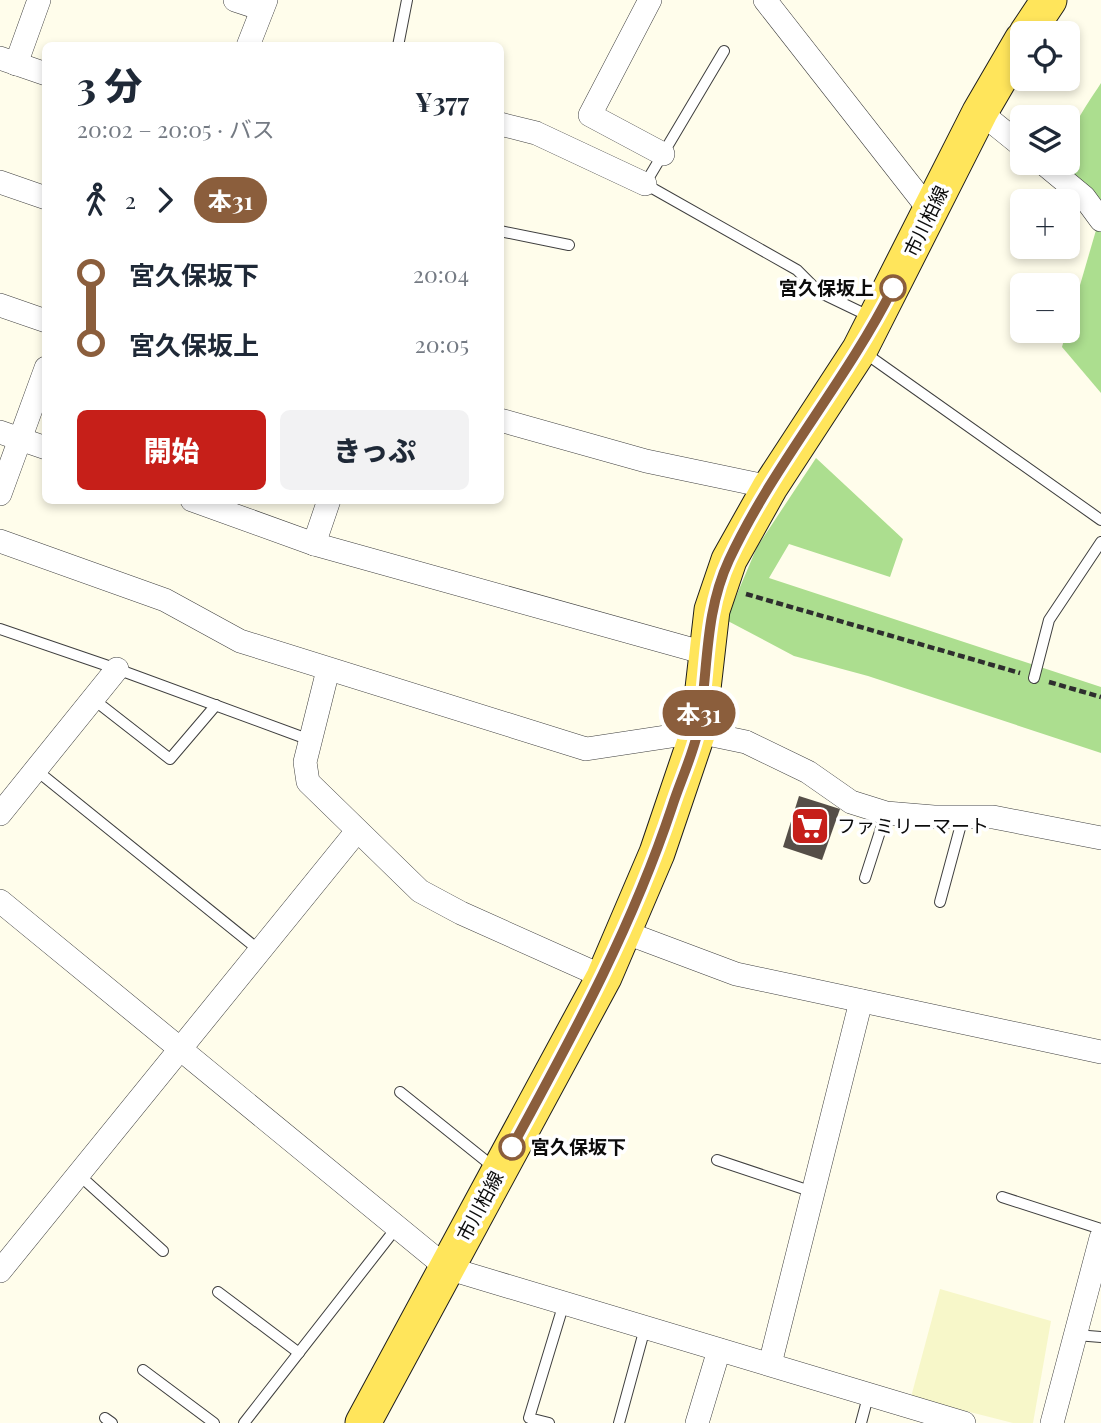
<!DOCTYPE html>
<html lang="ja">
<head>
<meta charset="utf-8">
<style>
	body { margin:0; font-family:"Playfair Display","Noto Sans JP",serif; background:#f2f2f3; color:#1f2937; height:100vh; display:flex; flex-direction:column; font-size:26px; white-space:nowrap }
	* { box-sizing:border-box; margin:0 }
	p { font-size:23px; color:#747a83 }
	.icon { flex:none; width:38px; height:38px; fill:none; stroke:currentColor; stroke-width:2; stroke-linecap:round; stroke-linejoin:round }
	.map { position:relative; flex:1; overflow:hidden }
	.side { position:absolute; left:42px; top:42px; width:462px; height:462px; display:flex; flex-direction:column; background:#fff; border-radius:10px; box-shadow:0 4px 10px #0003 }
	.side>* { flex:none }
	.badge { padding:0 14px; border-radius:23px; font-size:24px; line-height:46px }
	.fabs { position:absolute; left:1010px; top:21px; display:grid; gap:14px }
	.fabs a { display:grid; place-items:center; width:70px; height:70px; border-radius:10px; background:#fff; box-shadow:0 4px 10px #0003; font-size:35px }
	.map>.badge { position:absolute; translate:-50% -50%; box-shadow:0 0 0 4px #fff }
	.legs { display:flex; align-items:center; gap:10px; height:77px; padding:0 35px; font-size:23px }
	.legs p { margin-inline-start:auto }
	.headline { display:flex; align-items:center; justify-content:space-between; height:119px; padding:0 35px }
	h1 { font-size:38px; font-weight:800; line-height:52px }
	.primary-button { display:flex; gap:14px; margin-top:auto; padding:14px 35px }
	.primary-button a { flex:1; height:80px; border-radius:10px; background:#c61f19; color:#fff; font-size:28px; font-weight:800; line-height:80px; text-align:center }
	.primary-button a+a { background:#f2f2f3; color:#1f2937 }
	ul { padding:0 35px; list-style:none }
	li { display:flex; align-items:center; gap:24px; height:70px; font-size:26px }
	li i { display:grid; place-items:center; width:10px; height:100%; margin:0 9px; background:currentColor }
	li i::after { content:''; width:18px; height:18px; margin:-9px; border:5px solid; border-radius:50%; background:#fff }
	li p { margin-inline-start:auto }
	li:first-child i { background:linear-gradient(#0000 50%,currentColor 0) }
	li:last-child i { background:linear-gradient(currentColor 50%,#0000 0) }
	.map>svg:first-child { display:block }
	.farmland { fill:#f7f7c9 }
	.forest { fill:#acde8f }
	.building { fill:#554e47 }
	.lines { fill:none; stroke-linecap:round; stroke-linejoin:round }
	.lane-casing { stroke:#3f3f3f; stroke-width:12 }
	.street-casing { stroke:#3f3f3f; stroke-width:24 }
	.primary-casing { stroke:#1d1d1d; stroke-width:37 }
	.path { stroke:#2e2e2e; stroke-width:4.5; stroke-dasharray:7 3.5; stroke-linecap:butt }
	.lane { stroke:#fff; stroke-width:10 }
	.street { stroke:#fff; stroke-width:23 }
	.primary { stroke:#ffe55b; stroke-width:35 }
	.line-1-casing { stroke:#fff; stroke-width:16 }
	.line-1 { stroke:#8b5e3c; stroke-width:10 }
	.stop-1-dot { fill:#fff; stroke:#8b5e3c; stroke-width:3.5 }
	.labels { text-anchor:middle; stroke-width:7; stroke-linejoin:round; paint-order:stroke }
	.street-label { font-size:19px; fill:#0c0c0c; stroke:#fff }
	.stop-label { font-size:19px; font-weight:bold; fill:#0c0c0c; stroke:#fff; text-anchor:end }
	.poi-label { font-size:19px; fill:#0c0c0c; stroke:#fff; text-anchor:start }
</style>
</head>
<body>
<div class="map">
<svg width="1101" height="1423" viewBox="0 0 1101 1423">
	<rect width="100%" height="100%" fill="#fffdeb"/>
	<path class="farmland" d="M 940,1289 L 1051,1321 L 1033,1423 L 1013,1423 L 911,1397 Z"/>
	<g class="forest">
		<path d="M 1101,83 L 1101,200 L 1062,163 L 1068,163 C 1068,128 1083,111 1101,83 Z"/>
		<path d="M 1101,213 L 1101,393 L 1062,347 Z"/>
		<path d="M 816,458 L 903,539 L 890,577 L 789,544 L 769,578 L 1101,687 L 1101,753 L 868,676 L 794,656 L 726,620 L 757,547 Z"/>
	</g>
	<path class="building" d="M 799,796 L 840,809 L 822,860 L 783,847 Z"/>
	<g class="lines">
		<g class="lane-casing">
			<g id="lane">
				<path d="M 398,46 L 407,0"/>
				<path d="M 724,51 L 645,184 L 797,270 L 819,292 L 871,317"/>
				<path d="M 500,231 L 569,245"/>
				<path d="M 862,351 L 1101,520"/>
				<path d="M 0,629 L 117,669 L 310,740"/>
				<path d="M 1034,678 L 1049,620 L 1101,542"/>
				<path d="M 93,699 L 170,759 L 216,705"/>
				<path d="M 36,770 L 259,950"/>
				<path d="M 865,878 L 886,813"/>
				<path d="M 940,902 L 963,817"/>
				<path d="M 400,1092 L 496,1169"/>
				<path d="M 717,1160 L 813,1192"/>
				<path d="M 78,1174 L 163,1251"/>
				<path d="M 1002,1197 L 1101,1229"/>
				<path d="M 218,1292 L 299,1353"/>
				<path d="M 1076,1335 L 1101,1337"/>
				<path d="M 143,1370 L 214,1423"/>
				<path d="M 105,1418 L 112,1423"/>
				<path d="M 244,1423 L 397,1227"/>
				<path d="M 549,1423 L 529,1418 L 564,1303"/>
				<path d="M 619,1423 L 645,1328"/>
				<path d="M 861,1423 L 869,1393"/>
			</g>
		</g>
		<g class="street-casing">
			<g id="street">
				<path d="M 235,0 L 262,9"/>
				<path d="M 650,0 L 590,115 L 663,154"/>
				<path d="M 765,0 L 931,212"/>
				<path d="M 248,46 L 266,0"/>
				<path d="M 0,58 L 46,74"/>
				<path d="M 16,64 L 39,0"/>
				<path d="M 980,112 L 1022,146"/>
				<path d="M 500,124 L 536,133 L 645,184"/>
				<path d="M 1043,163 L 1084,197 L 1101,220"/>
				<path d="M 0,182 L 46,198"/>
				<path d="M 0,305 L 46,321"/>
				<path d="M 500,420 L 646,461 L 770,487"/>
				<path d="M 0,432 L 46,448"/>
				<path d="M 0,494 L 46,368"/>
				<path d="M 192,500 L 314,544 L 705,653"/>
				<path d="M 0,541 L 165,600 L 240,641 L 586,749 L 698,732 L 746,742 L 808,772 L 851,802 L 886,813 L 934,817 L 993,817 L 1101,838"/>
				<path d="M 314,544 L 329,500"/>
				<path d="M 328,670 L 305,762 L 308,782 L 420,891 L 461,913 L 604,977"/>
				<path d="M 0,814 L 117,669"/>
				<path d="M 0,901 L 447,1268 L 964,1423"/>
				<path d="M 624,932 L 736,974 L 1101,1052"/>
				<path d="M 0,1271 L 357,831"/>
				<path d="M 770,1364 L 861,1001"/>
				<path d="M 697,1423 L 719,1350"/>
				<path d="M 1052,1423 L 1101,1238"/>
			</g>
		</g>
		<g class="primary-casing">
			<g id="primary">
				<path d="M 1027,33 L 1049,0"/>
				<path d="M 363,1423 L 604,977 L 657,853 L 698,732 L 712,610 L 729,560 L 770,487 L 860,349 L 980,112 L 1022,40"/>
			</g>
		</g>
		<g class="path">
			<path d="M 746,594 L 1020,673"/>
			<path d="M 1049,682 L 1101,697"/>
		</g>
		<use href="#lane" class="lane"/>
		<use href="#street" class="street"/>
		<use href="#primary" class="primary"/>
	</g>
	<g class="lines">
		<g class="line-1-casing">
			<path id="line-1" d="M 512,1147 C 574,1033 631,930 672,807 C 680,782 692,757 698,731 C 709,673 703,616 729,560 C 774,464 845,383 893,288"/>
		</g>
		<use href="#line-1" class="line-1"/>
	</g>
	<defs>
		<g id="supermarket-square" transform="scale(2.0125)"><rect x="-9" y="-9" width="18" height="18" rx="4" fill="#c61f19" stroke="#fff"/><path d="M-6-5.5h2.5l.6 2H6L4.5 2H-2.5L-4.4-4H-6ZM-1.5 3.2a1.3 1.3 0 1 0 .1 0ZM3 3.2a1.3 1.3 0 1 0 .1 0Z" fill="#fff"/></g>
	</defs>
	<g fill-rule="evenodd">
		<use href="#supermarket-square" x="810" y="826"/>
	</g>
	<g class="stop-1-dot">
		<circle cx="893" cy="288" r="12"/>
		<circle cx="512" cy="1147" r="12"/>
	</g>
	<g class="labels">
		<g class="street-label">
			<text transform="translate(926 221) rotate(-64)" y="7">市川柏線</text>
			<text transform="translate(480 1206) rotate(-62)" y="7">市川柏線</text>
		</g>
		<g class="stop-label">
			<text x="874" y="295">宮久保坂上</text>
			<text x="531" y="1154" text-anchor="start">宮久保坂下</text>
		</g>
		<g class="poi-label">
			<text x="837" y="833">ファミリーマート</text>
		</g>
	</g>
</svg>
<div class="fabs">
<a><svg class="icon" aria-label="locate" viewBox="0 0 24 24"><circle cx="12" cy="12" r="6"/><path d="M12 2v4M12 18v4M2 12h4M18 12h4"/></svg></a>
<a><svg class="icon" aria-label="layers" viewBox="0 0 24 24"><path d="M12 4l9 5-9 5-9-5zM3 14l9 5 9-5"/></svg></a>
<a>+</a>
<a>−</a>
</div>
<b class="badge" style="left:699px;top:713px;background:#8b5e3c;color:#fff">本31</b>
<section class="side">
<div class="headline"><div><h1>3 分</h1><p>20:02 – 20:05 · バス</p></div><b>¥377</b></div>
<div class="legs"><svg class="icon" aria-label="walk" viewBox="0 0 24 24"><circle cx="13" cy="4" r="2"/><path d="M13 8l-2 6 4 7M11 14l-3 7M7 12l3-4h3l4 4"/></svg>2<svg class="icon" aria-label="forward" viewBox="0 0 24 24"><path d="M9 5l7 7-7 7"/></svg><b class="badge" style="background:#8b5e3c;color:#fff">本31</b></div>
<ul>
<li><i style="color:#8b5e3c"></i><b>宮久保坂下</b><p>20:04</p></li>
<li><i style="color:#8b5e3c"></i><b>宮久保坂上</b><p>20:05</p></li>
</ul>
<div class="primary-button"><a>開始</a><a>きっぷ</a></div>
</section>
</div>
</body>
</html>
